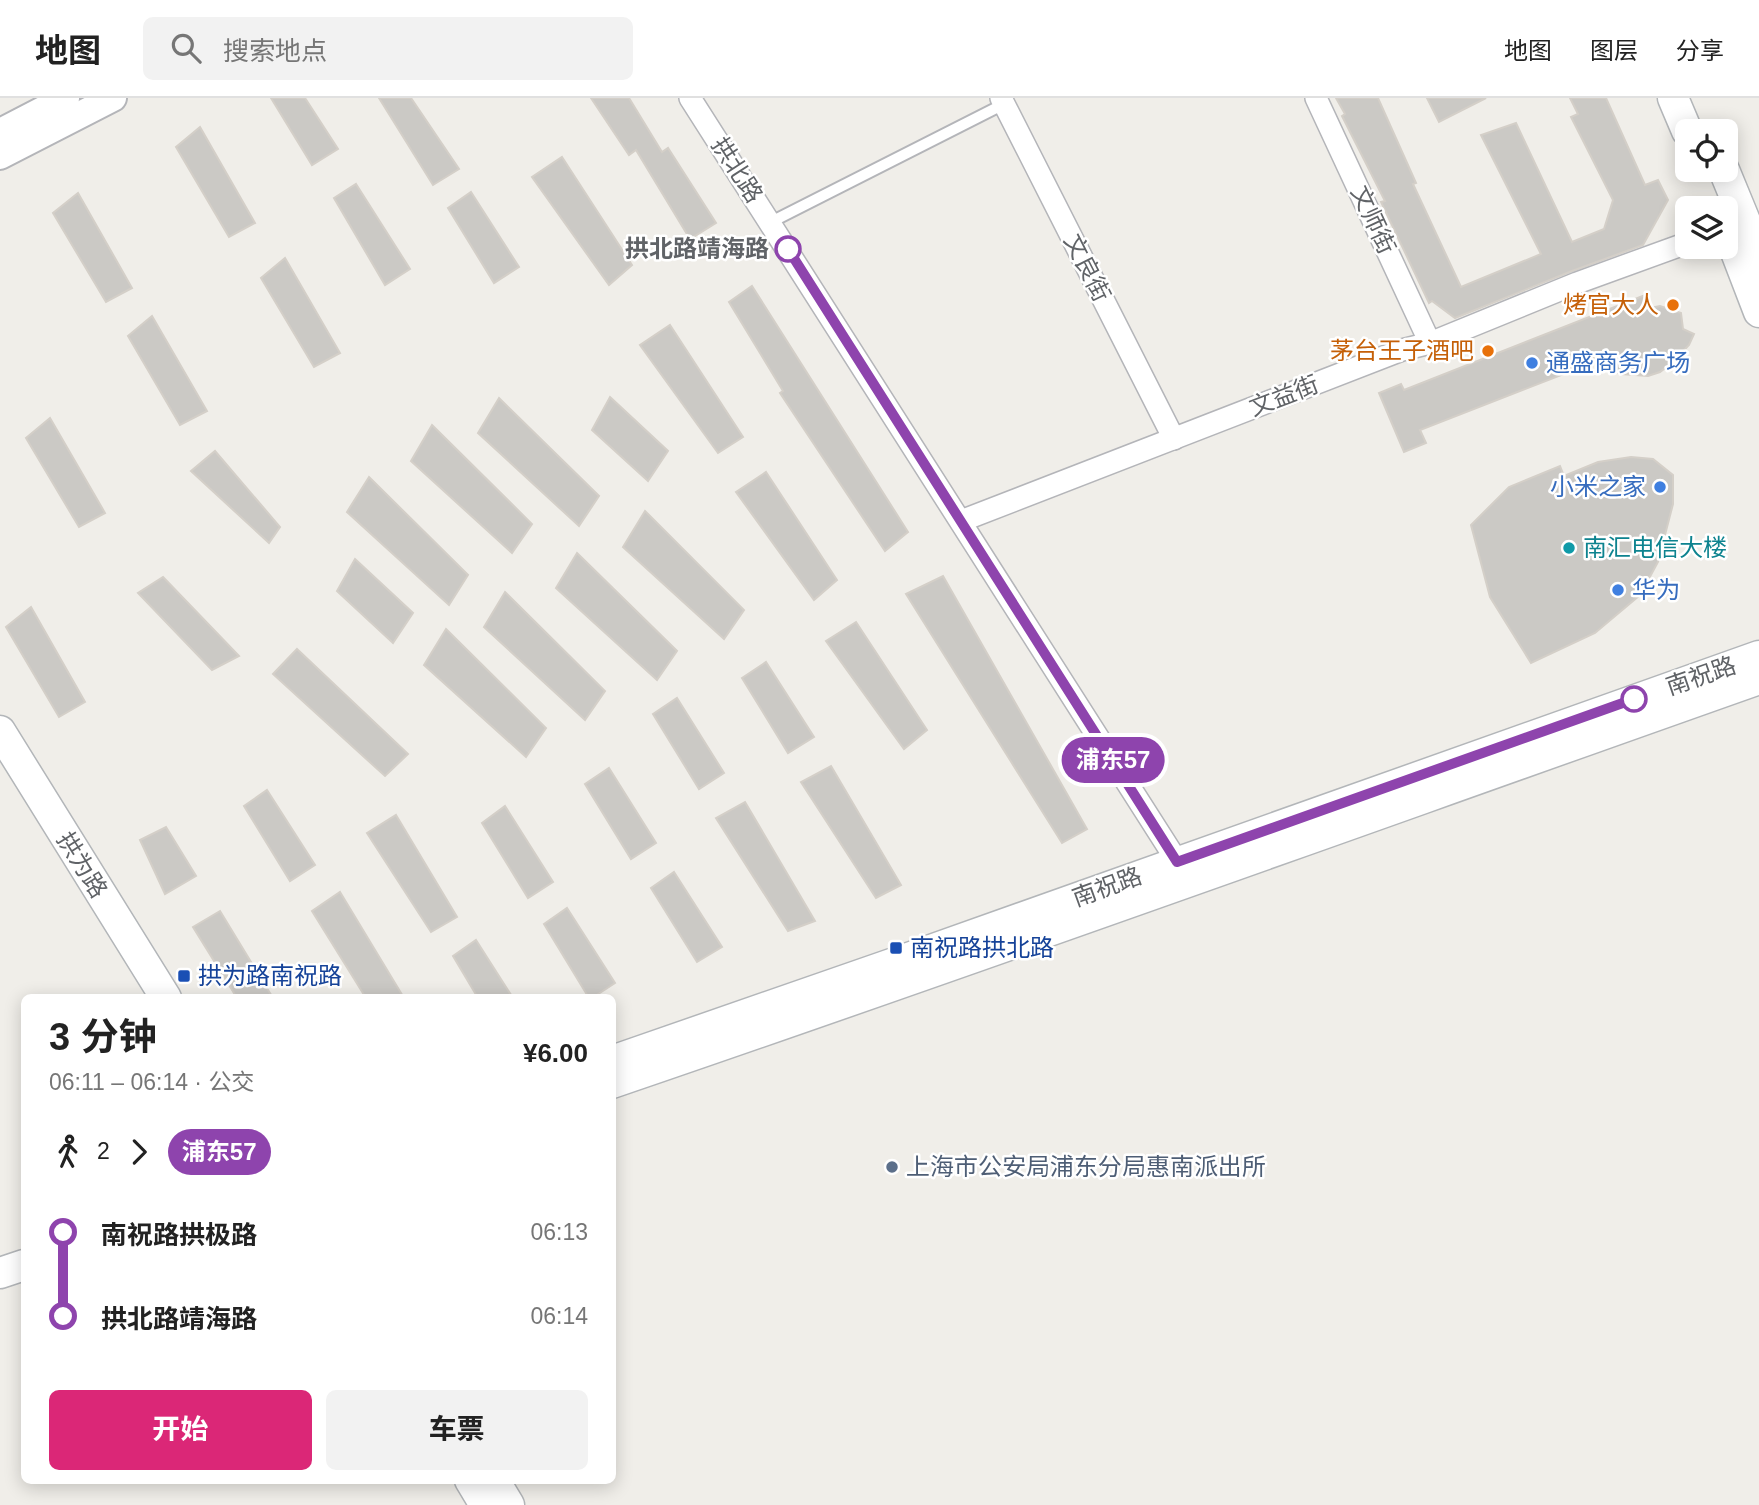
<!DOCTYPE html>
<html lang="zh">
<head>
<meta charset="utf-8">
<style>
	body { margin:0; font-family:Arial,"Noto Sans SC",sans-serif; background:#f2f2f2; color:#222; height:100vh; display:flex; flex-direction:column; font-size:26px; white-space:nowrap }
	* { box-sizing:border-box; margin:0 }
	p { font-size:23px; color:#767676 }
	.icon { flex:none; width:38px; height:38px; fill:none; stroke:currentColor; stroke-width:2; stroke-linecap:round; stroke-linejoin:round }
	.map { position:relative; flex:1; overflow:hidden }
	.sheet { position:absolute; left:21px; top:896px; width:595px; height:490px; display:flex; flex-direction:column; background:#fff; border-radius:10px; box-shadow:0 4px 18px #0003 }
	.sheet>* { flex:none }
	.badge { padding:0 14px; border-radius:23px; font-size:24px; line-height:46px }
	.buttons { position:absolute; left:1675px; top:21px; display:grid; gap:14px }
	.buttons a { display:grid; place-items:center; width:63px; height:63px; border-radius:10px; background:#fff; box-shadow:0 4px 18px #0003; font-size:35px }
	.map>.badge { position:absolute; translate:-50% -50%; box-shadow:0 0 0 4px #fff }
	.legs { display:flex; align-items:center; gap:10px; height:77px; padding:0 28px; font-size:23px }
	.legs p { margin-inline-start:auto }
	.headline { display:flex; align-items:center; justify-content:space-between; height:119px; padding:0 28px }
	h1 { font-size:38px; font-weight:700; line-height:52px }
	.primary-button { display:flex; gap:14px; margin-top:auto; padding:14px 28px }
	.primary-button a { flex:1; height:80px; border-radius:10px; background:#db2777; color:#fff; font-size:28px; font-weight:700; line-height:80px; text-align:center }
	.primary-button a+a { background:#f2f2f2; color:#222 }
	ul { padding:0 28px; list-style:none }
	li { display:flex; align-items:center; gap:24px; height:84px; font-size:26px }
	li i { display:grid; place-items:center; width:10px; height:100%; margin:0 9px; background:currentColor }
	li i::after { content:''; width:18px; height:18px; margin:-9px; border:5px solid; border-radius:50%; background:#fff }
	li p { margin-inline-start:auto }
	li:first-child i { background:linear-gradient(#0000 50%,currentColor 0) }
	li:last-child i { background:linear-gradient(currentColor 50%,#0000 0) }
	header { display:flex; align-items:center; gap:42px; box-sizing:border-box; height:98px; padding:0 35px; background:#fff; border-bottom:2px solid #e0e0e0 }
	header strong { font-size:33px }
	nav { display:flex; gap:38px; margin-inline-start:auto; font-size:24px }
	.search { width:490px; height:63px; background:#f2f2f2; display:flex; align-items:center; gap:18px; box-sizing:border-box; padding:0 24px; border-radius:10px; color:#767676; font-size:26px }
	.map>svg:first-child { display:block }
	.building { fill:#cbc9c5; stroke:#d4cfc8; stroke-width:2 }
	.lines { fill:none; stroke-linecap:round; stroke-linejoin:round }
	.service-casing { stroke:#b4b5b9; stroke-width:14 }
	.minor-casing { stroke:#b4b5b9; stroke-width:24 }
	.tertiary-casing { stroke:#b4b5b9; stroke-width:30 }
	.secondary-casing { stroke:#b3b6b9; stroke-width:33 }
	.service { stroke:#fff; stroke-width:10 }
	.minor { stroke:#fff; stroke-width:21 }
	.tertiary { stroke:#fff; stroke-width:26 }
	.secondary { stroke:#fff; stroke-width:30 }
	.line-1-casing { stroke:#fff; stroke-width:16 }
	.line-1 { stroke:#8e44ad; stroke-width:10 }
	.stop-1-dot { fill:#fff; stroke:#8e44ad; stroke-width:3.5 }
	.food-dot { fill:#e8710a; stroke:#fff; stroke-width:2.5 }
	.shop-dot { fill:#3f7fe0; stroke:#fff; stroke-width:2.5 }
	.culture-dot { fill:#0f9aa8; stroke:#fff; stroke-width:2.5 }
	.transit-dot { fill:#1a4fb4; stroke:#fff; stroke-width:2.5 }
	.service-dot { fill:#5c6f8a; stroke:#fff; stroke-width:2.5 }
	.labels { text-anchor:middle; stroke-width:5; stroke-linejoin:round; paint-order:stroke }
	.street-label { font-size:24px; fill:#606367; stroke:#fff }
	.stop-label { font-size:24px; font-weight:bold; fill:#606367; stroke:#fff; text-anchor:end }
	.food-label { font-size:24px; fill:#c56008; stroke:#fff; text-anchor:end }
	.shop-label { font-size:24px; fill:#366cbe; stroke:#fff; text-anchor:start }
	.culture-label { font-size:24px; fill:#0d838f; stroke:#fff; text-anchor:start }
	.transit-label { font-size:24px; fill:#164399; stroke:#fff; text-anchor:start }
	.service-label { font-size:24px; fill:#4e5e75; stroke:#fff; text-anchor:start }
</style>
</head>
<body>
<header>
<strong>地图</strong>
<div class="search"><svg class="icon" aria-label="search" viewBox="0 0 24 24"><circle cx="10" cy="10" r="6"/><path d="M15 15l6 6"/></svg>搜索地点</div>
<nav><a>地图</a><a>图层</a><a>分享</a></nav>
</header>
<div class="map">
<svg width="1759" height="1407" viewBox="0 0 1759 1407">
	<rect width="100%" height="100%" fill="#f0eee9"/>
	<g class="building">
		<path d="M 271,0 L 305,0 L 338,51 L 312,67 Z"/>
		<path d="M 379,0 L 411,0 L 459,71 L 433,87 Z"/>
		<path d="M 591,0 L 629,0 L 662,54 L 668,50 L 716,125 L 690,141 L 636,52 L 629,57 Z"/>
		<path d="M 1336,0 L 1378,0 L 1416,85 L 1413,86 L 1461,189 L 1541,156 L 1481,37 L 1516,25 L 1572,144 L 1604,131 L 1613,102 L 1571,19 L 1578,16 L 1570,0 L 1606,0 L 1645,87 L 1658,82 L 1668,102 L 1643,147 L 1572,173 L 1455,220 L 1432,203 L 1429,205 L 1381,104 L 1385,103 L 1342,18 L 1345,16 Z"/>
		<path d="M 1427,0 L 1486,0 L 1439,24 Z"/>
		<path d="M 200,29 L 255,125 L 229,139 L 176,49 Z"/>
		<path d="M 562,59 L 632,167 L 609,187 L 532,79 Z"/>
		<path d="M 356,86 L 410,171 L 385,187 L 334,100 Z"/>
		<path d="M 471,94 L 519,169 L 494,185 L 448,110 Z"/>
		<path d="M 78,95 L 132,190 L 106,204 L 53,115 Z"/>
		<path d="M 285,160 L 340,255 L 314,269 L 261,180 Z"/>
		<path d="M 752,188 L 908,434 L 885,453 L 780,295 L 783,293 L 729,204 Z"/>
		<path d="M 1645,197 L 1650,210 L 1660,208 L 1681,215 L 1683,231 L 1694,236 L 1689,247 L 1674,263 L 1660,274 L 1648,278 L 1621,276 L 1608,272 L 1597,263 L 1420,332 L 1426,345 L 1404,354 L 1379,295 L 1401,286 L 1404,292 Z"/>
		<path d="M 152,218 L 207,313 L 180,327 L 128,238 Z"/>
		<path d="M 670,227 L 743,339 L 718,355 L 640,247 Z"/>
		<path d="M 610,299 L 668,353 L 648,383 L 592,332 Z"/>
		<path d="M 499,300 L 599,398 L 579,428 L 478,335 Z"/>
		<path d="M 50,320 L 105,415 L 79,429 L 26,340 Z"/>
		<path d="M 432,327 L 532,426 L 512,455 L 411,363 Z"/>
		<path d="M 215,353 L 280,429 L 269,445 L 191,373 Z"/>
		<path d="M 1631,359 L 1653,361 L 1673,377 L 1673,406 L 1658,464 L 1640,497 L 1595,535 L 1531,565 L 1490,499 L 1471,427 L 1509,389 L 1560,368 L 1564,378 L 1598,364 Z"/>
		<path d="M 766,374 L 837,482 L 814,502 L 736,394 Z"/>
		<path d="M 369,379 L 468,477 L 449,507 L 347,414 Z"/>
		<path d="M 645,413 L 744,512 L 724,541 L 623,449 Z"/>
		<path d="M 577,455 L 677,553 L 657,582 L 556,490 Z"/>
		<path d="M 355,461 L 413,515 L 393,545 L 337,493 Z"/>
		<path d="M 943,478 L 1087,731 L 1062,745 L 906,496 Z"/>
		<path d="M 163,479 L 239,558 L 212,572 L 138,495 Z"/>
		<path d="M 505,494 L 605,593 L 585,622 L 484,529 Z"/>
		<path d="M 31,509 L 85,604 L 59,619 L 6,529 Z"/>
		<path d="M 856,524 L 927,632 L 904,651 L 826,543 Z"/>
		<path d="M 446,531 L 546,630 L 526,659 L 424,567 Z"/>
		<path d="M 297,551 L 408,656 L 385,678 L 273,576 Z"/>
		<path d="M 766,564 L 814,639 L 788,655 L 742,580 Z"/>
		<path d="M 677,600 L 724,675 L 699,691 L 653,616 Z"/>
		<path d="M 831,668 L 901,787 L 876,800 L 801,684 Z"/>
		<path d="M 609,670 L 656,745 L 631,761 L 585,686 Z"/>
		<path d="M 267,692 L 315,767 L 290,783 L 244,708 Z"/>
		<path d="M 745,704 L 815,823 L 788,833 L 716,720 Z"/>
		<path d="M 505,708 L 553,784 L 528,800 L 482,725 Z"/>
		<path d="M 396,717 L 457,819 L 431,834 L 367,735 Z"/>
		<path d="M 166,729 L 196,778 L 165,796 L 140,742 Z"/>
		<path d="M 674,774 L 722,849 L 697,864 L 651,790 Z"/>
		<path d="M 340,794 L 404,900 L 366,900 L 312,813 Z"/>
		<path d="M 567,810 L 615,885 L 592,900 L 589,900 L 544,826 Z"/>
		<path d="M 220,813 L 273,900 L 237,900 L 193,829 Z"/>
		<path d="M 476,842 L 513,900 L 478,900 L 453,858 Z"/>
	</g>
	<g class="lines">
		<g class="service-casing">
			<path id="service" d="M 771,124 L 1004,6"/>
		</g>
		<g class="minor-casing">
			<g id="minor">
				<path d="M 690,0 L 1184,774"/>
				<path d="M 1001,0 L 1174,341"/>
				<path d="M 1316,0 L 1430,245"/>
				<path d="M 961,423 L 1402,252 L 1430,245 L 1577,185 L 1687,145"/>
			</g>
		</g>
		<g class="tertiary-casing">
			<g id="tertiary">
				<path d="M 0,34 L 66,0"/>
				<path d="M 0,58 L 113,0"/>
			</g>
		</g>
		<g class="secondary-casing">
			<g id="secondary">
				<path d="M 1673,0 L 1687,33"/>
				<path d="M 1724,72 L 1759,157"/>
				<path d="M 1726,128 L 1759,214"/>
				<path d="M 0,633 L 166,900"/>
				<path d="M 612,963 L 900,863 L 1759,558"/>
				<path d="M 612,985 C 996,854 1377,716 1759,581"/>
				<path d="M 0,1175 L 24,1167"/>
				<path d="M 470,1382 L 485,1407"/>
				<path d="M 494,1382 L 509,1407"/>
			</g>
		</g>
		<use href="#service" class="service"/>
		<use href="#minor" class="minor"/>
		<use href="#tertiary" class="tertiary"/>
		<use href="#secondary" class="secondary"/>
	</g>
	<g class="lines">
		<g class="line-1-casing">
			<path id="line-1" d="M 788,151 L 1177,764 L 1634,601"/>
		</g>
		<use href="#line-1" class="line-1"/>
	</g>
	<g class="stop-1-dot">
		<circle cx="788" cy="151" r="12"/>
		<circle cx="1634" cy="601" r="12"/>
	</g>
	<g class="food-dot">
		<circle cx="1673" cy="207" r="7"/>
		<circle cx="1488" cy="253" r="7"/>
	</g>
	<g class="shop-dot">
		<circle cx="1532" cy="265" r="7"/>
		<circle cx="1660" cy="389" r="7"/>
		<circle cx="1618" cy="492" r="7"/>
	</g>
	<circle class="culture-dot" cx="1569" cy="450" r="7"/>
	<g class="transit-dot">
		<rect x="889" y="843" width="14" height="14" rx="3.5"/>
		<rect x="177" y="871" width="14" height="14" rx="3.5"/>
	</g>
	<circle class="service-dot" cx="892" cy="1069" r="7"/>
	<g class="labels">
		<g class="street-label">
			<text transform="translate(737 72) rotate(57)" y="8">拱北路</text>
			<text transform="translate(1373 122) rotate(65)" y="8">文师街</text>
			<text transform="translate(1087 170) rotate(63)" y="8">文良街</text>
			<text transform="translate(1284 298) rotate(-21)" y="8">文益街</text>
			<text transform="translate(1701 578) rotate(-19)" y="8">南祝路</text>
			<text transform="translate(82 767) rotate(58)" y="8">拱为路</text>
			<text transform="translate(1107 789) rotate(-20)" y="8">南祝路</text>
		</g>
		<g class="stop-label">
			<text x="769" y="159">拱北路靖海路</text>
		</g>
		<g class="food-label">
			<text x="1659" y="215">烤官大人</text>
			<text x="1474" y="261">茅台王子酒吧</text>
		</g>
		<g class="shop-label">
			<text x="1546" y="273">通盛商务广场</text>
			<text x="1646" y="397" text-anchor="end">小米之家</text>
			<text x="1632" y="500">华为</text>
		</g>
		<g class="culture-label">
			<text x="1583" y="458">南汇电信大楼</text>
		</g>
		<g class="transit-label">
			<text x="910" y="858">南祝路拱北路</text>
			<text x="198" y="886">拱为路南祝路</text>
		</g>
		<g class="service-label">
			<text x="906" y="1077">上海市公安局浦东分局惠南派出所</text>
		</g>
	</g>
</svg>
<div class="buttons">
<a><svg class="icon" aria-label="locate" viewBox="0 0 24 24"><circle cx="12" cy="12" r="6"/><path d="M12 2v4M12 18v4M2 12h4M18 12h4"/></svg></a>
<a><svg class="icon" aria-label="layers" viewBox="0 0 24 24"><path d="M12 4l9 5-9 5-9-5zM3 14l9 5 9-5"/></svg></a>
</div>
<b class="badge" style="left:1113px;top:662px;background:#8e44ad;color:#fff">浦东57</b>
<section class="sheet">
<div class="headline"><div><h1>3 分钟</h1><p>06:11 – 06:14 · 公交</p></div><b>¥6.00</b></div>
<div class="legs"><svg class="icon" aria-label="walk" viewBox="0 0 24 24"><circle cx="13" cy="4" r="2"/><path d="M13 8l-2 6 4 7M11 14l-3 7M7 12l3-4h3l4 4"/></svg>2<svg class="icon" aria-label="forward" viewBox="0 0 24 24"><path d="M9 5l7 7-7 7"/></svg><b class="badge" style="background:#8e44ad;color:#fff">浦东57</b></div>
<ul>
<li><i style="color:#8e44ad"></i><b>南祝路拱极路</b><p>06:13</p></li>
<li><i style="color:#8e44ad"></i><b>拱北路靖海路</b><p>06:14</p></li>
</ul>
<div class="primary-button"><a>开始</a><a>车票</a></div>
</section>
</div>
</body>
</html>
